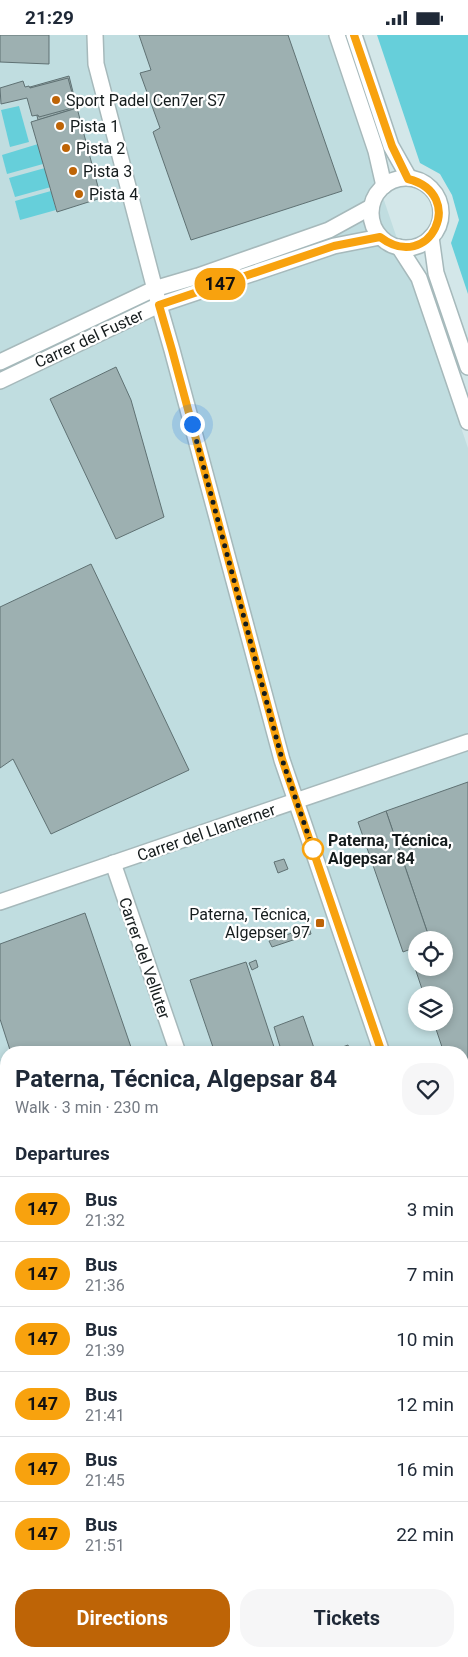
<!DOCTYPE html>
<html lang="en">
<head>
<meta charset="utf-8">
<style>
	body { margin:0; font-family:Roboto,sans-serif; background:#f6f6f7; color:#1f2937; height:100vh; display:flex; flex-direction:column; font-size:19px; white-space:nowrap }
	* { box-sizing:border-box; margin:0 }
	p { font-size:16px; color:#747a83 }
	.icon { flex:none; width:28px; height:28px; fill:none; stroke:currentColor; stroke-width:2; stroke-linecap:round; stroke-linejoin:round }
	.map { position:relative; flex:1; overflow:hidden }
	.details { position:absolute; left:0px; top:1011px; width:469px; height:611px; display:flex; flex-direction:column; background:#fff; border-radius:20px 20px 0 0; box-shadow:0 2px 8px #0003 }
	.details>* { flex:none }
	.badge { padding:0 10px; border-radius:16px; font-size:18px; line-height:32px }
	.buttons { position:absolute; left:408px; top:896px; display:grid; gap:10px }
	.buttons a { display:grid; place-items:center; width:45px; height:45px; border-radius:50%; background:#fff; box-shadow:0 2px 8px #0003; font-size:25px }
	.you { position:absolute; width:25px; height:25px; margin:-12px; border:4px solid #fff; border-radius:50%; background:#1a73e8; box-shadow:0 0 0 8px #1a73e833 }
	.map>.badge { position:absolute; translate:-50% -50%; box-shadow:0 0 0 2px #fff }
	h2 { padding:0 15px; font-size:19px; line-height:45px }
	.round { display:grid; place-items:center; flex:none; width:52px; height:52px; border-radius:20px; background:#f6f6f7 }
	.headline { display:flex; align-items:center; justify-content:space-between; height:85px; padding:0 15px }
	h1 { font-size:24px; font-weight:700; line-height:38px }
	.cta { display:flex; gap:10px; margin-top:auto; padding:10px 15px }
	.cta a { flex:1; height:58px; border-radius:20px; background:#be6406; color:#fff; font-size:20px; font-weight:700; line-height:58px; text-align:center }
	.cta a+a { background:#f6f6f7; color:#1f2937 }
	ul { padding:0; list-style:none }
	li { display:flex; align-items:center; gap:15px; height:65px; padding:0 15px; border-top:1px solid #e0e1e3 }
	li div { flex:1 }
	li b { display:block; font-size:19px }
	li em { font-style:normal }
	li .badge { min-width:55px; font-weight:700; text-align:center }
	.status { display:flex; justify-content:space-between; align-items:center; height:35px; padding:0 25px; background:#fff; direction:ltr }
	.status svg { height:14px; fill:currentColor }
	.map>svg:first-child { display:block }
	.built { fill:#c0dde0; fill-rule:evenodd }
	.green { fill:#66cfda }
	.building { fill:#9db0b1; stroke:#5f7173 }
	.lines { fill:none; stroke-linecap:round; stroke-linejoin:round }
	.lane-casing { stroke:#a6b9bb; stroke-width:10 }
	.street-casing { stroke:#a6b9bb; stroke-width:18 }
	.lane { stroke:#fff; stroke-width:8 }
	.street { stroke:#fff; stroke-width:15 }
	.line-casing { stroke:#fff; stroke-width:11 }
	.line { stroke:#f8a20e; stroke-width:8 }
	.walk { stroke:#151c1d; stroke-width:5; stroke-dasharray:0 9 }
	.poi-dot { fill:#be6406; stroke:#fff; stroke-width:2 }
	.stop-dot { fill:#fff; stroke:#f8a20e; stroke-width:2.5 }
	.labels { text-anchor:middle; stroke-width:4.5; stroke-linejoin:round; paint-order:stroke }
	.poi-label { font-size:16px; fill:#151c1d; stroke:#fff; text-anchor:start }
	.street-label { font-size:16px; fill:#151c1d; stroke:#fff }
	.stop-label { font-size:16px; font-weight:bold; fill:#151c1d; stroke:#fff; text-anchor:start }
</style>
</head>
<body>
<div class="status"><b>21:29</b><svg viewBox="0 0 49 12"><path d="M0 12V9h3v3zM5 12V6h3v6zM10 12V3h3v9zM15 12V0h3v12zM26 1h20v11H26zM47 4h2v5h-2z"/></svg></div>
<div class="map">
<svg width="468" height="1622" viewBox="0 0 468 1622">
	<rect width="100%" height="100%" fill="#d3e7e9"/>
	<path class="built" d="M 0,0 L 328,0 L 468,413 L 468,1622 L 0,1622 ZM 416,905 L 444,905 L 444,932 L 416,932 ZM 416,960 L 444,960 L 444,988 L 416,988 ZM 6,1018 L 462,1018 L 462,1616 L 6,1616 Z"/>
	<g class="green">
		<path d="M 377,0 L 468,0 L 468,259 L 451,208 L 459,185 L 452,160 L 440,139 L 420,128 Z"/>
		<path d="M 19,71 L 29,107 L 10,112 L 1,75 Z"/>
		<path d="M 38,109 L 43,129 L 7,139 L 2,120 Z"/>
		<path d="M 45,133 L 51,152 L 15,162 L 9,143 Z"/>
		<path d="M 51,156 L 56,175 L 20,185 L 15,166 Z"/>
	</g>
	<g class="building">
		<path d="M 0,0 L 49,0 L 49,29 L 0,27 Z"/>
		<path d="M 139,0 L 288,0 L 342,156 L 191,205 L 153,97 L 160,93 L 140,38 L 151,35 Z"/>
		<path d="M 69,41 L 77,73 L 38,85 L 30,52 Z"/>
		<path d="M 68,43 L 76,72 L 39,82 L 38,80 L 32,81 L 27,63 L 1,69 L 0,53 L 23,46 L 25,52 L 29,51 L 30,53 Z"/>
		<path d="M 77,73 L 101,163 L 57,177 L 31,87 Z"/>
		<path d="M 116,332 L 131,365 L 164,482 L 116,504 L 50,364 Z"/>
		<path d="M 91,529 L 189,735 L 51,799 L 13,724 L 0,733 L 0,572 Z"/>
		<path d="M 468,747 L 468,1089 L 462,1073 L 462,1018 L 444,1018 L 434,988 L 444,988 L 444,960 L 424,960 L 409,915 L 416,912 L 416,932 L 444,932 L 444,905 L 430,905 L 386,776 Z"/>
		<path d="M 386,776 L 430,905 L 416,905 L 416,912 L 403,917 L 358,787 Z"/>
		<path d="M 284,824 L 288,834 L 278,838 L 274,827 Z"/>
		<path d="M 85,878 L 133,1018 L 11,1018 L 0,984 L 0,909 Z"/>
		<path d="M 309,892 L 311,899 L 272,912 L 269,906 Z"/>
		<path d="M 256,925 L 258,932 L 252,935 L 249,928 Z"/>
		<path d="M 246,927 L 276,1018 L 215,1018 L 190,945 Z"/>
		<path d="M 303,981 L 315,1016 L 310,1018 L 282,1018 L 274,992 Z"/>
		<path d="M 348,1010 L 351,1018 L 326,1018 Z"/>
		<path d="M 468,1446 L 468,1483 L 462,1485 L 462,1448 Z"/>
		<path d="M 0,1461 L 6,1472 L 6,1474 L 0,1479 Z"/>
		<path d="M 468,1483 L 468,1581 L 462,1582 L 462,1485 Z"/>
		<path d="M 468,1581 L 468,1622 L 412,1622 L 410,1616 L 462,1616 L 462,1582 Z"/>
		<path d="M 210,1616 L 283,1616 L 285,1622 L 212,1622 Z"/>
	</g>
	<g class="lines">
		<g class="lane-casing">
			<path id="lane" d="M 462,1204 L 468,1206"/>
		</g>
		<g class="street-casing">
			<g id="street">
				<path d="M 95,0 L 96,29 L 159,270 L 172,315 L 282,725 L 382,1018"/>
				<path d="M 337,0 L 376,116 L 384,151"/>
				<path d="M 354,0 L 391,111 L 409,143"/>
				<circle cx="406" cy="178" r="35"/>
				<path d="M 431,202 L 436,238 L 468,332"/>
				<path d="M 399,212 L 419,243 L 468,387"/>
				<path d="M 0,327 L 154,254 L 198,241 L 329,195 L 371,172"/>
				<path d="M 0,346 L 159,270 L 334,211 L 380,202"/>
				<path d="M 113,828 L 178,1018"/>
				<path d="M 0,867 L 468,707"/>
				<path d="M 0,1102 L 6,1121"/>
				<path d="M 462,1252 L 468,1268"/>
				<path d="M 462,1395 L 468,1392"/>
				<path d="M 462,1419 L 468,1418"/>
				<path d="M 0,1578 L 6,1575"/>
				<path d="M 0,1606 L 6,1603"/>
				<path d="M 176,1616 L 178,1622"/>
				<path d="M 382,1616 L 384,1622"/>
			</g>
		</g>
		<use href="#lane" class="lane"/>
		<use href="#street" class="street"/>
	</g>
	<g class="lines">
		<g class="line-casing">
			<path id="line" d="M 354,0 L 392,111 L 408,144 C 468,159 430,240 380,202 L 334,211 L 159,270 L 172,315 L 282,724 L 382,1018"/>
		</g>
		<use href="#line" class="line"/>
		<path class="walk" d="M 192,389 L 282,724 L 313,814"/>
	</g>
	<g class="poi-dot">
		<circle cx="56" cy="65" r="5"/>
		<circle cx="60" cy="91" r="5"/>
		<circle cx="66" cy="113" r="5"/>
		<circle cx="73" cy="136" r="5"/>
		<circle cx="79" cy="159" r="5"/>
		<rect x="315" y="883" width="10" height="10" rx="2.5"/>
	</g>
	<circle class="stop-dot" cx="313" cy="814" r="10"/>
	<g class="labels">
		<g class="poi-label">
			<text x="66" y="71">Sport Padel Cen7er S7</text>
			<text x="70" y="97">Pista 1</text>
			<text x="76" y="119">Pista 2</text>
			<text x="83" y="142">Pista 3</text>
			<text x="89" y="165">Pista 4</text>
			<text x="310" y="885" text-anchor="end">Paterna, Técnica,<tspan x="310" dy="18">Algepser 97</tspan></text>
		</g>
		<g class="street-label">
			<text transform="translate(89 303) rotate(-25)" y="6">Carrer del Fuster</text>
			<text transform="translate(206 797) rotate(-19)" y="6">Carrer del Llanterner</text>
			<text transform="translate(145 923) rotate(71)" y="6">Carrer del Velluter</text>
		</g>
		<g class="stop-label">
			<text x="328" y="811">Paterna, Técnica,<tspan x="328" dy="18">Algepsar 84</tspan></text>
		</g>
	</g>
</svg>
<div class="buttons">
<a><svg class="icon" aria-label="locate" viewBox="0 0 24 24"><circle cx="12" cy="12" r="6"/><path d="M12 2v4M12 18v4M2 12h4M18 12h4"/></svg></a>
<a><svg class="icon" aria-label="layers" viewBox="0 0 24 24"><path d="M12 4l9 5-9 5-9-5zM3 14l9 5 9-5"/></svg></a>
</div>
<div class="you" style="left:192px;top:389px"></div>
<b class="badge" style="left:220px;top:249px;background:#f8a20e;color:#111">147</b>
<section class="details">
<div class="headline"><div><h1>Paterna, Técnica, Algepsar 84</h1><p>Walk · 3 min · 230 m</p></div><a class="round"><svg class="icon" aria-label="heart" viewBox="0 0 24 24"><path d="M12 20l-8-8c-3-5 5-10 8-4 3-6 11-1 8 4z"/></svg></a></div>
<h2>Departures</h2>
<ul>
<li><span class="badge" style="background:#f8a20e;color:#111">147</span><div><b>Bus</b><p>21:32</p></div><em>3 min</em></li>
<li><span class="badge" style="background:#f8a20e;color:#111">147</span><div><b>Bus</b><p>21:36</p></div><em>7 min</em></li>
<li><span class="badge" style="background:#f8a20e;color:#111">147</span><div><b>Bus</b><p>21:39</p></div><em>10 min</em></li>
<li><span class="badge" style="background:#f8a20e;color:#111">147</span><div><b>Bus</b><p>21:41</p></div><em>12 min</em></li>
<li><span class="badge" style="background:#f8a20e;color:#111">147</span><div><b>Bus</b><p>21:45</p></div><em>16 min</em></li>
<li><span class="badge" style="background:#f8a20e;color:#111">147</span><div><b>Bus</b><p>21:51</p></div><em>22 min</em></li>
</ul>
<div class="cta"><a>Directions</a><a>Tickets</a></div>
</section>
</div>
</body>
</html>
